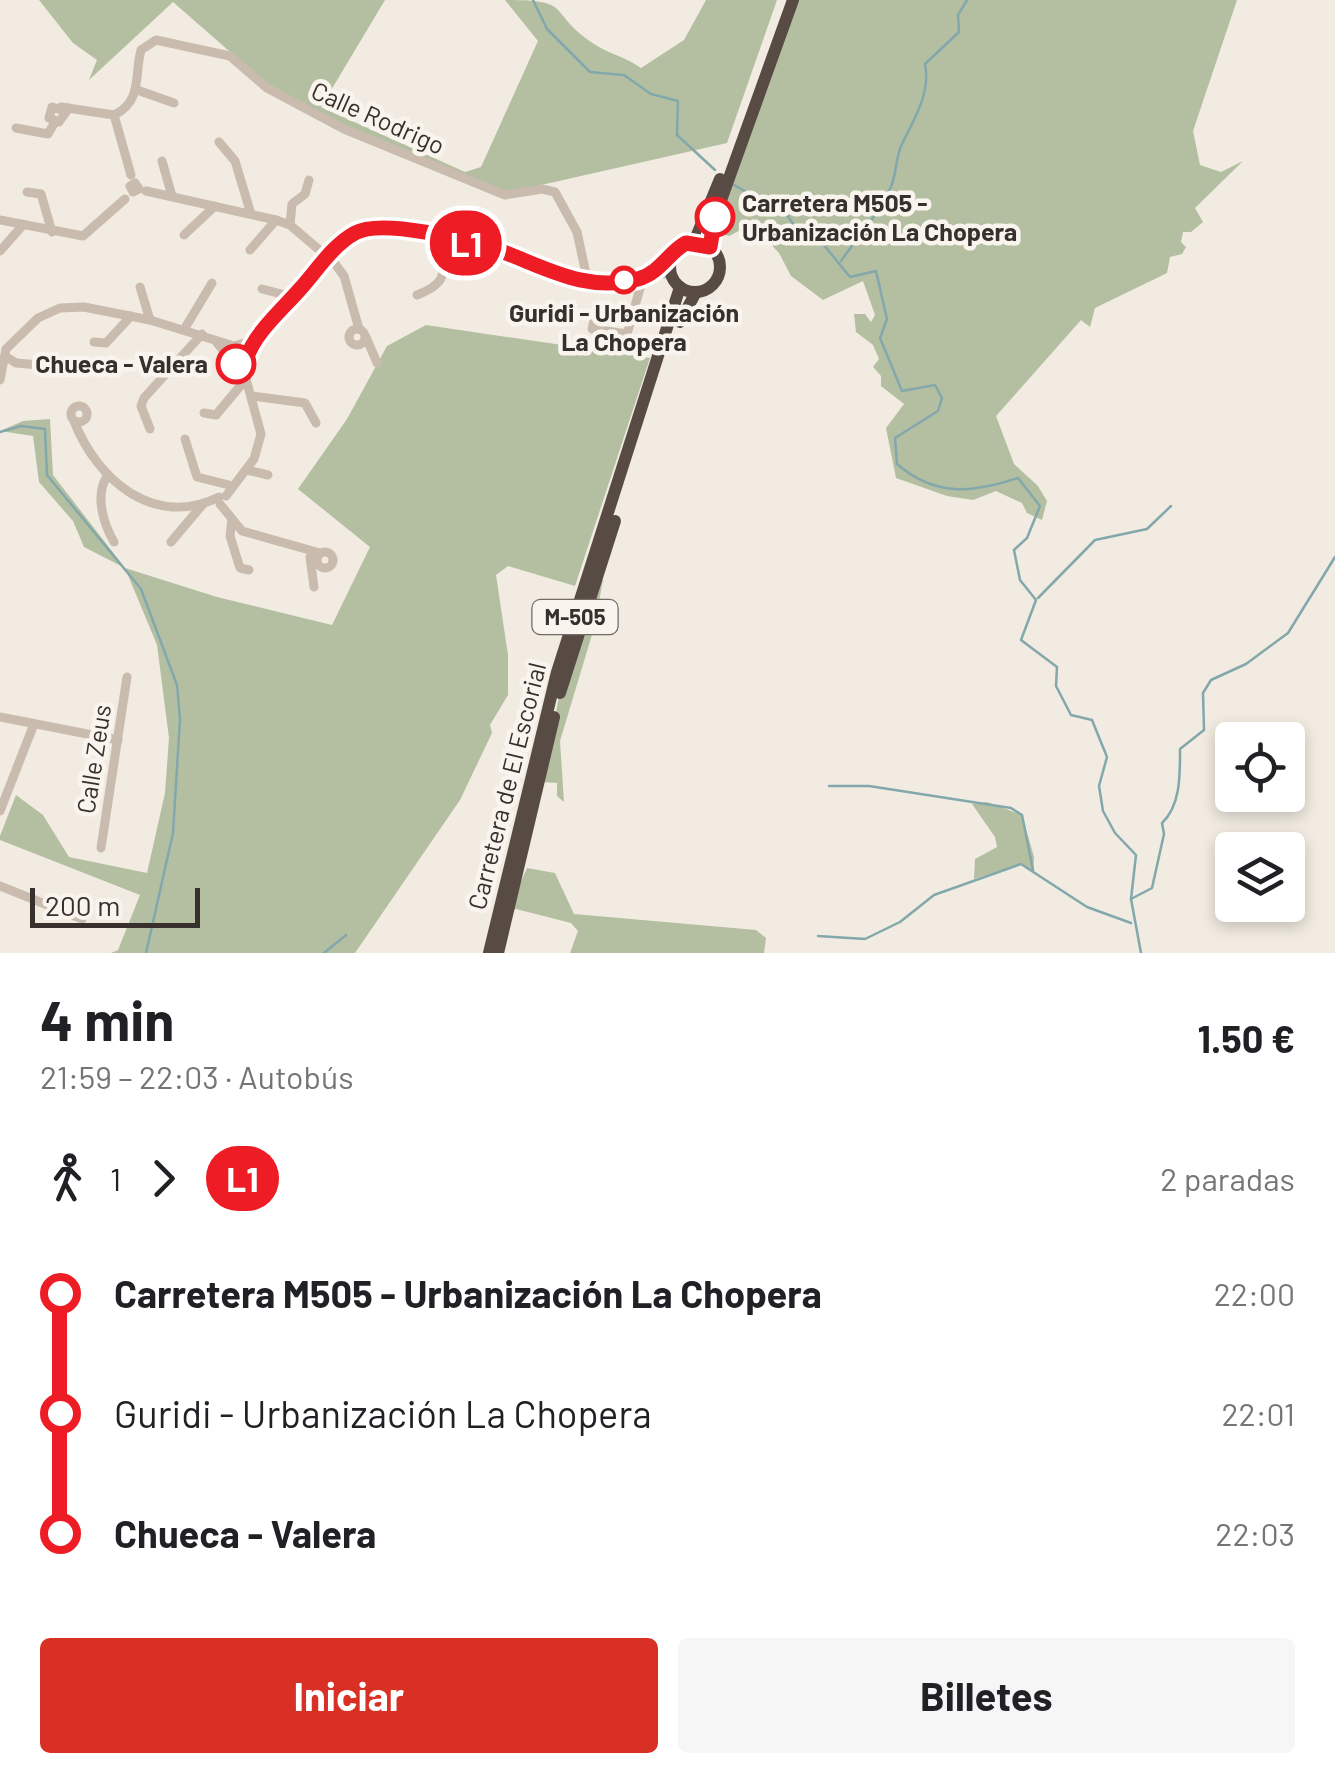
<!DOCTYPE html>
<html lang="es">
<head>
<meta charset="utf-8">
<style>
	body { margin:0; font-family:Barlow,sans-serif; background:#f6f6f6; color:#202124; height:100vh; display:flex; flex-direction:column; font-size:38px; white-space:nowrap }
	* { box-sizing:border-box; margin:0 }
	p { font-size:32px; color:#757577 }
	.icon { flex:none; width:55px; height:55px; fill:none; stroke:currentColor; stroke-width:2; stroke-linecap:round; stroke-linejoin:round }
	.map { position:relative; height:953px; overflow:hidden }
	.side { display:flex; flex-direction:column; background:#fff; flex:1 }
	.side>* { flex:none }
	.badge { padding:0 20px; border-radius:32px; font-size:35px; line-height:65px }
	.buttons { position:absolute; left:1215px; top:722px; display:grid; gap:20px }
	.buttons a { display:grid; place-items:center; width:90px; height:90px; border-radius:10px; background:#fff; box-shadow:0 5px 15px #0003; font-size:50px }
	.scale { position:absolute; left:30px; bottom:25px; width:170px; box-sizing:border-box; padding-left:10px; border:5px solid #38302c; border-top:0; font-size:28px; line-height:35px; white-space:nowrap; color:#38302c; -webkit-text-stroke:8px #f9f4ee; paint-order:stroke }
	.map>.badge { position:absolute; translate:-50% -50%; box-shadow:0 0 0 5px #fff }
	.legs { display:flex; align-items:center; gap:15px; height:110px; padding:0 40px; font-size:32px }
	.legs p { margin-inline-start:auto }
	.overview { display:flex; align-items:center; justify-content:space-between; height:170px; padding:0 40px }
	h1 { font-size:55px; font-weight:700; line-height:75px }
	.primary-button { display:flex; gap:20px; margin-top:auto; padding:20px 40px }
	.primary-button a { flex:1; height:115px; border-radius:10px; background:#d93025; color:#fff; font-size:40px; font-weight:700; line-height:115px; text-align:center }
	.primary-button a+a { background:#f6f6f6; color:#202124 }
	ul { padding:0 40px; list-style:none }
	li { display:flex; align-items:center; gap:35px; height:120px; font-size:38px }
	li i { display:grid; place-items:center; width:15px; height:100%; margin:0 12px; background:currentColor }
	li i::after { content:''; width:25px; height:25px; margin:-12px; border:8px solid; border-radius:50%; background:#fff }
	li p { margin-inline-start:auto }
	li:first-child i { background:linear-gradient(#0000 50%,currentColor 0) }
	li:last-child i { background:linear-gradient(currentColor 50%,#0000 0) }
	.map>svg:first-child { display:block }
	.green { fill:#b4bfa2 }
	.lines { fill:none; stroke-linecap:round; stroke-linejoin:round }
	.stream { stroke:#83a8ac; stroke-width:2.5 }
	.minor { stroke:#c9bbae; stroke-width:9 }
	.highway { stroke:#584b44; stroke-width:12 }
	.line-1-casing { stroke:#fff; stroke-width:22 }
	.line-1 { stroke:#ee1c25; stroke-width:15 }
	.stop-1-dot { fill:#fff; stroke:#ee1c25; stroke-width:5 }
	.labels { text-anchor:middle; stroke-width:9; stroke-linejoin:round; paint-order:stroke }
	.shield { fill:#f9f4ee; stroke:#726b66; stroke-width:2.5 }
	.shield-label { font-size:22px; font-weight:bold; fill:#38302c }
	.street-label { font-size:25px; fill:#38302c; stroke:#f9f4ee }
	.stop-label { font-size:25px; font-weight:bold; fill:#38302c; stroke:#f9f4ee; text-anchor:start }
</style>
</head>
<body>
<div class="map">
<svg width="1335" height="953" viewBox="0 0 1335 953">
	<rect width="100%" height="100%" fill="#f1ebe1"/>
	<g class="green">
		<path d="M 39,0 L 385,0 L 321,107 L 465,172 L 481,167 L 538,41 L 505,0 C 574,0 546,10 591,42 C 606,53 626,57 641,68 L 684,40 L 706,0 L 777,0 L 727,143 L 506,193 L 360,133 L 268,85 L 173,2 L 89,80 L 97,60 L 73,43 Z"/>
		<path d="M 793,0 L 1237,0 L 1193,131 L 1200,165 L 1221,172 L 1243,161 L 1195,208 L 1203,222 L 1191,232 L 1183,232 L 1181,242 L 1186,247 L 1182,254 L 1170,257 L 1167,273 L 1095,308 L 1090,327 L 1081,320 L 996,416 L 1014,464 L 1038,486 L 1047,501 L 1042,520 L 1027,513 L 1022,503 L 996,491 L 973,500 L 947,496 L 896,478 L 886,428 L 904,404 L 881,386 L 881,376 L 873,367 L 879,359 L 873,345 L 856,332 L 854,314 L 865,314 L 871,322 L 875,315 L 863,281 L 823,300 L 791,276 L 779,253 L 752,224 L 729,236 L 723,234 L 731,210 L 719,206 Z"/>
		<path d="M 426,325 L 650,358 L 575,586 L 508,566 L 496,575 L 508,655 L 508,695 L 490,725 L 492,733 L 460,800 L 355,953 L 111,953 L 118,950 L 140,895 L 0,840 L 0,836 L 16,795 L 43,815 L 69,857 L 147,873 L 165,793 L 169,738 L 157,645 L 125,568 L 84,547 L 73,521 L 39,482 L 33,436 L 0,431 L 23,421 L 50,419 L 53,475 L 125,568 L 217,597 L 332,625 L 370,547 L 298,489 L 347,419 L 387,346 Z"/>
		<path d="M 597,579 L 603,580 L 594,628 L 560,741 L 564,802 L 557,796 L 557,783 L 543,782 L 560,691 Z"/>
		<path d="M 987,802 L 1022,815 L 1034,857 L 1033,872 L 1021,864 L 974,879 L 975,859 L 997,847 L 995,837 L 972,804 Z"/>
		<path d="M 527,868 L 555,873 L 574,914 L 756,930 L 766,938 L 764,953 L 570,953 L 578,931 L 571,923 L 516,909 L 507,912 Z"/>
	</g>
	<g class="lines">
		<g class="stream">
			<path d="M 533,0 L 547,29 L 590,72 L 624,75 L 651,94 L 678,101 L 677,135 L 715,170"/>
			<path d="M 734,185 L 787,215 L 801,235 L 819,239 L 850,277 L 876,271 L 887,319 L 880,338 L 902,391 L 935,385 L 942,398 L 938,411 L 895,438 L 897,464 C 935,497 973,493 1018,478 L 1040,506 L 1027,538 L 1014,550 L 1020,580 L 1036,600 L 1021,640 L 1057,667 L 1056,686 L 1071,715 L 1092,720 L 1107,757 L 1099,786 L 1103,811 L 1115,833 L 1136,855 L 1131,899 L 1141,953"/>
			<path d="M 841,261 C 857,238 878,215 890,189 C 897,175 895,158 902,144 C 914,119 931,93 925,64 L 959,32 L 958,15 L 967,0"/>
			<path d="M 0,432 L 21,426 L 45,429 L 47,475 L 141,589 L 177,685 L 180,719 L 173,833 L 146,953"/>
			<path d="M 1038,598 L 1095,540 L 1147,529 L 1171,506"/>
			<path d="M 829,786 L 869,786 L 1011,808 L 1022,815 L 1033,870"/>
			<path d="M 1131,899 L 1152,888 L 1164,834 L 1162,823 C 1181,805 1180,774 1180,749 L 1204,730 L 1203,693 L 1211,680 L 1246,664 L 1288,633 L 1335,557"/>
			<path d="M 818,936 L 865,939 L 900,922 L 934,895 L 1021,864 L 1087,907 L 1131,923"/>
			<path d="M 324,953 L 346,935"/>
		</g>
		<g class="minor">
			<path d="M 137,90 L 174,103"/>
			<path d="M 61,107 L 114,115 C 143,101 134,75 141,50 L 156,40 L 230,56 L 267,88 L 344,129 L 505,195 L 542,189 L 555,192 L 577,232 L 588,283"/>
			<path d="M 64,111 L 52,107 L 49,118 L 59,122 L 69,108"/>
			<path d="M 114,115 L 131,175"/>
			<path d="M 16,128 L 48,134 L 55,122"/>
			<path d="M 219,142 L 235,161 L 251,214"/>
			<path d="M 162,161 L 172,196"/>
			<path d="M 135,183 L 139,189 L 133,192 L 130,186 Z"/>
			<path d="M 146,191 L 276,220 L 290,225 L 324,254"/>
			<path d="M 27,192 L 41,194 L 52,232"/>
			<path d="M 0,220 L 83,236 L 125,199"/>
			<path d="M 290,225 L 292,204 L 305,194 L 309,180"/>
			<path d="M 184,235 L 215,206"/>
			<path d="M 250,250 L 276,220"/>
			<path d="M 0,251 L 23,225"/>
			<path d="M 333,261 L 344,276 L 359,329"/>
			<path d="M 650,274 L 671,274"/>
			<path d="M 140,287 L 150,320"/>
			<path d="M 262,289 L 293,297"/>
			<path d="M 417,295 C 451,282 443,271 442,238"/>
			<path d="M 633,314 L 597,308 L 592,329 L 627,334 L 641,285 L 642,278"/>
			<path d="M 185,328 L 212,283"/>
			<circle cx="357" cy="337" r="8"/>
			<path d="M 366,337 L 377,363"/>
			<path d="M 94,342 L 106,343 L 131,316"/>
			<path d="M 217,343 L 245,377"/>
			<path d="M 5,356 L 16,363 L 39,365"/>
			<path d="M 0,380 L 6,349 L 38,318 L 60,308 L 84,307 L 150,320 L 234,346 L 255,340"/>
			<path d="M 252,396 L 305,403 L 316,423"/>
			<circle cx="79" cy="414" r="8"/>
			<path d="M 204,413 L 216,415 L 246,379"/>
			<path d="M 74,421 C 97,480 154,529 219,497"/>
			<path d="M 150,429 L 141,406 L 144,398 L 202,334"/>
			<path d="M 185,439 L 197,477 L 233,486"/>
			<path d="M 247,470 L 268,475"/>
			<path d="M 106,478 C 95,497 104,525 114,542"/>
			<path d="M 226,496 L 254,459 L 261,434 L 246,379 L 248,351 L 337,247 L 362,230 L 391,227 L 496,249 L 556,275 L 588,283 L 639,279 L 671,260"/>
			<path d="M 220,504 L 242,531 L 320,553"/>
			<path d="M 232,519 L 230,536 L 240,568 L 249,570"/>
			<path d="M 171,542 L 203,504"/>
			<circle cx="325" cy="560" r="8"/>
			<path d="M 310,557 L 314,587"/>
			<path d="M 0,717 L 118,740"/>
			<path d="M 0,811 L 34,724"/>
			<path d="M 101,848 L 127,677"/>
			<path d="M 0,886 L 82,919"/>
		</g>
		<g class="highway">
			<path d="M 694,242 L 720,179"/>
			<circle cx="695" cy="267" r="25"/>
			<path d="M 710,247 L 715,217 L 793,0"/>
			<path d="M 680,322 L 696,292"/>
			<path d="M 560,693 L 615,521"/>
			<path d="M 489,953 L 557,672 L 680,287"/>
			<path d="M 498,953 L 554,717"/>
		</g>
	</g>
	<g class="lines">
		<g class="line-1-casing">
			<path id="line-1" d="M 236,364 L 246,360 C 254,333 282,310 301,288 C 317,270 333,245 355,233 C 382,218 468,240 498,250 C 545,267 585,293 638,279 C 660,273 669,252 686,243 L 710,247 L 715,217"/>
		</g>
		<use href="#line-1" class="line-1"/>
	</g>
	<g class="stop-1-dot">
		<circle cx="715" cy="217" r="18"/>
		<circle cx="624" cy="280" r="12"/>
		<circle cx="236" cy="364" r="18"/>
	</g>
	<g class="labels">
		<rect class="shield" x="532.5" y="600" width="85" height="34" rx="8"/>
		<g class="shield-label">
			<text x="575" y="625">M-505</text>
		</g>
		<g class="street-label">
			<text transform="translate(378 118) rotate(24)" y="9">Calle Rodrigo</text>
			<text transform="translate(94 759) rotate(-81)" y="9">Calle Zeus</text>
			<text transform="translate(507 786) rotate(-76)" y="9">Carretera de El Escorial</text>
		</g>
		<g class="stop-label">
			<text x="742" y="212">Carretera M505 -<tspan x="742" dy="29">Urbanización La Chopera</tspan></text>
			<text x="624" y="322" text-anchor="middle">Guridi - Urbanización<tspan x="624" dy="29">La Chopera</tspan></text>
			<text x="208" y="373" text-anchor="end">Chueca - Valera</text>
		</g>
	</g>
</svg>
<div class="buttons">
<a><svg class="icon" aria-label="locate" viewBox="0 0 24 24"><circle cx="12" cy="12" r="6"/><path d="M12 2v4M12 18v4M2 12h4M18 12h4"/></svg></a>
<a><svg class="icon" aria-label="layers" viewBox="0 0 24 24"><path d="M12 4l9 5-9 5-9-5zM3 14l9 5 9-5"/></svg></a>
</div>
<div class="scale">200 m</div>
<b class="badge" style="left:466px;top:243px;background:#ee1c25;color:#fff">L1</b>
</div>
<section class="side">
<div class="overview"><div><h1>4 min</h1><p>21:59 – 22:03 · Autobús</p></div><b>1.50 €</b></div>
<div class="legs"><svg class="icon" aria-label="walk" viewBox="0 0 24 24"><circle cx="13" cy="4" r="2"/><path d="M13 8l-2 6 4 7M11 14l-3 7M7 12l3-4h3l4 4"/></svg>1<svg class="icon" aria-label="forward" viewBox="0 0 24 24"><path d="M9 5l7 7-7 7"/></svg><b class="badge" style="background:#ee1c25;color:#fff">L1</b><p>2 paradas</p></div>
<ul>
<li><i style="color:#ee1c25"></i><b>Carretera M505 - Urbanización La Chopera</b><p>22:00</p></li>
<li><i style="color:#ee1c25"></i><span>Guridi - Urbanización La Chopera</span><p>22:01</p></li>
<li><i style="color:#ee1c25"></i><b>Chueca - Valera</b><p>22:03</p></li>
</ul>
<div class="primary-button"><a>Iniciar</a><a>Billetes</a></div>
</section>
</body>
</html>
